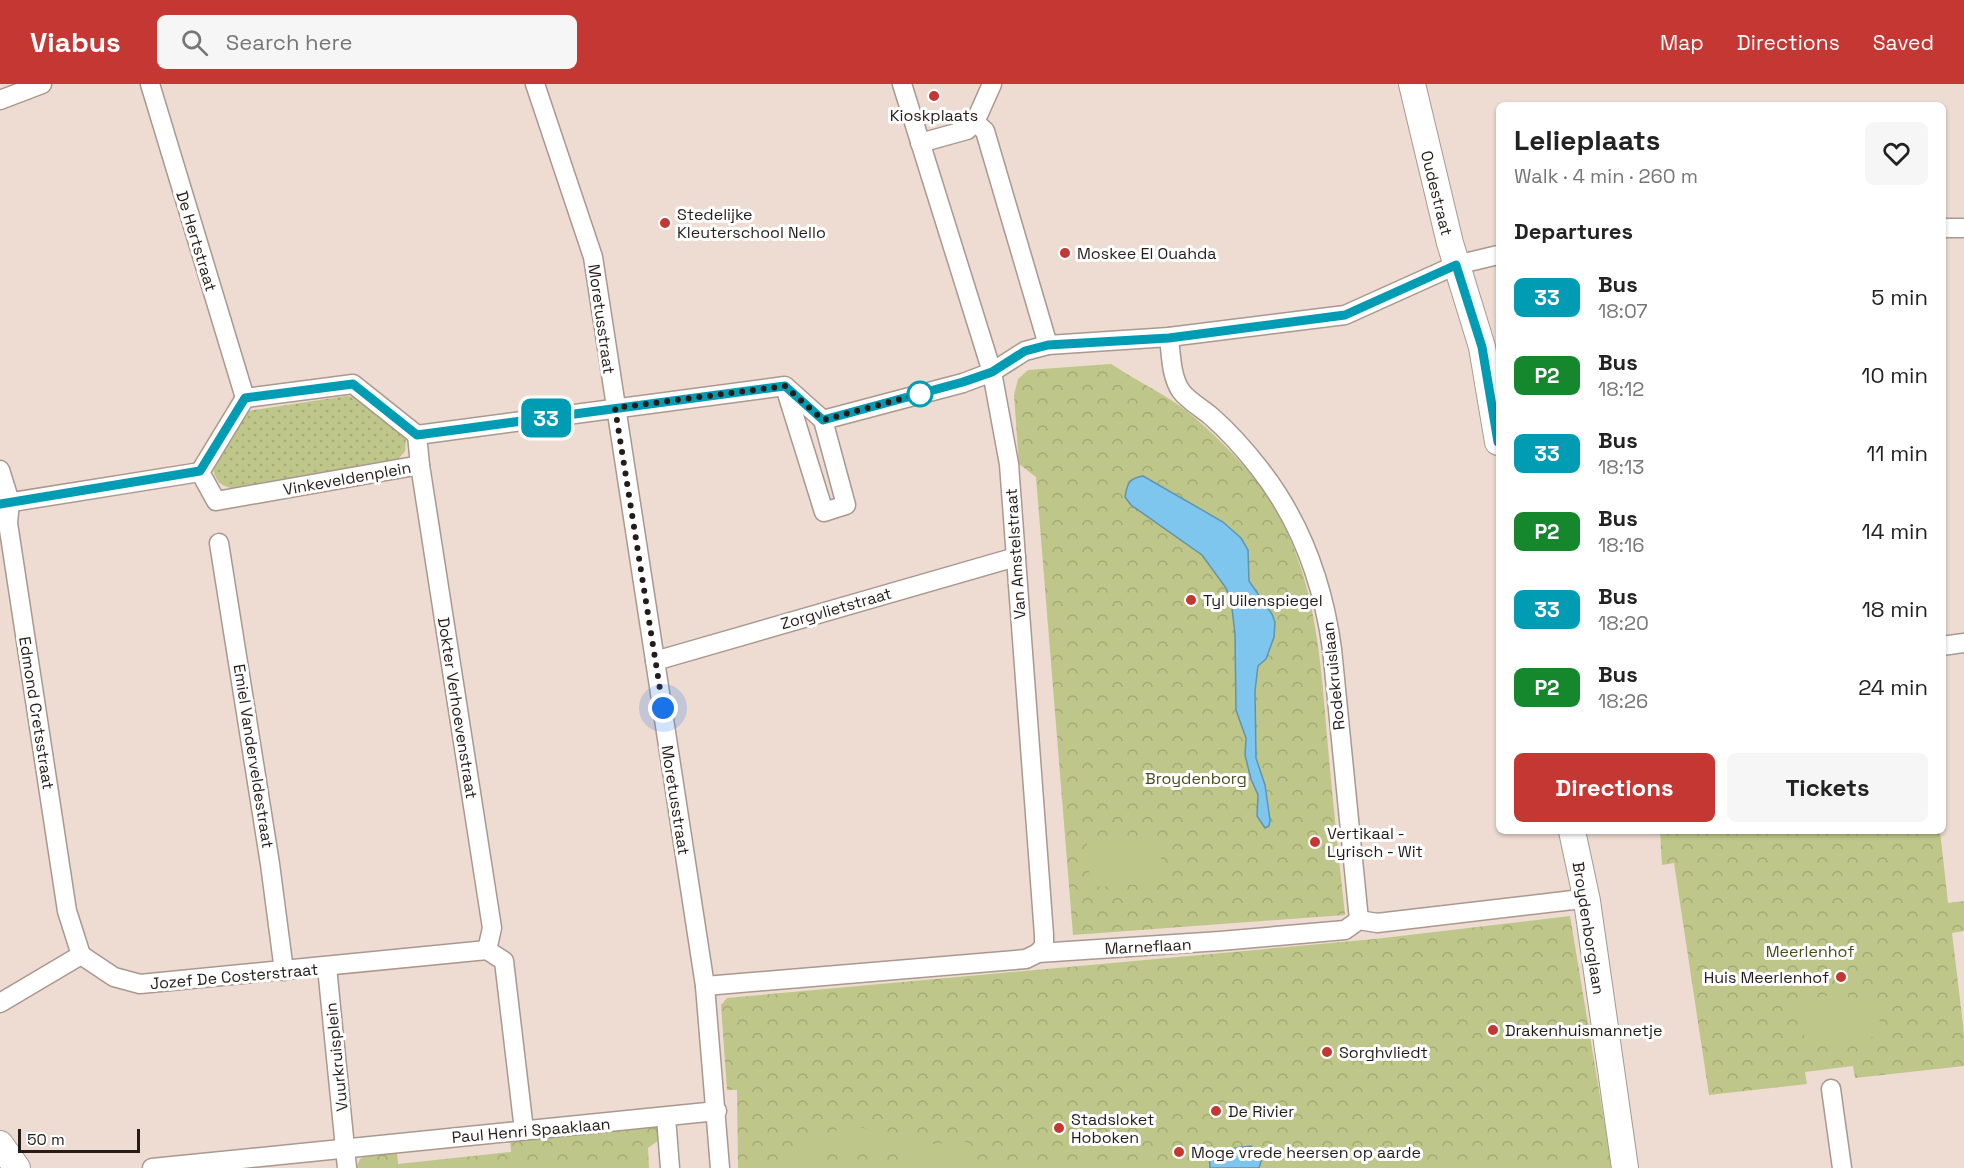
<!DOCTYPE html>
<html lang="en">
<head>
<meta charset="utf-8">
<style>
	body { margin:0; font-family:"Space Grotesk",sans-serif; background:#f6f6f6; color:#222; height:100vh; display:flex; flex-direction:column; font-size:22px; white-space:nowrap }
	* { box-sizing:border-box; margin:0 }
	p { font-size:20px; color:#767676 }
	.icon { flex:none; width:33px; height:33px; fill:none; stroke:currentColor; stroke-width:2; stroke-linecap:round; stroke-linejoin:round }
	.map { position:relative; flex:1; overflow:hidden }
	.panel { position:absolute; left:1496px; top:18px; width:450px; height:732px; display:flex; flex-direction:column; background:#fff; border-radius:9px; box-shadow:0 2px 4px #0004 }
	.panel>* { flex:none }
	.badge { padding:0 12px; border-radius:9px; font-size:21px; line-height:39px }
	.scale { position:absolute; left:18px; bottom:15px; width:122px; box-sizing:border-box; padding-left:6px; border:3px solid #231c19; border-top:0; font-size:16px; line-height:21px; white-space:nowrap; color:#231c19; -webkit-text-stroke:4px #fff; paint-order:stroke }
	.you { position:absolute; width:30px; height:30px; margin:-15px; border:4px solid #fff; border-radius:50%; background:#1a73e8; box-shadow:0 0 0 9px #1a73e833 }
	.map>.badge { position:absolute; translate:-50% -50%; box-shadow:0 0 0 3px #fff }
	h2 { padding:0 18px; font-size:22px; line-height:54px }
	.round { display:grid; place-items:center; flex:none; width:63px; height:63px; border-radius:9px; background:#f6f6f6 }
	.summary { display:flex; align-items:center; justify-content:space-between; height:102px; padding:0 18px }
	h1 { font-size:28px; font-weight:600; line-height:45px }
	.primary-button { display:flex; gap:12px; margin-top:auto; padding:12px 18px }
	.primary-button a { flex:1; height:69px; border-radius:9px; background:#c53733; color:#fff; font-size:24px; font-weight:600; line-height:69px; text-align:center }
	.primary-button a+a { background:#f6f6f6; color:#222 }
	ul { padding:0; list-style:none }
	li { display:flex; align-items:center; gap:18px; height:78px; padding:0 18px }
	li div { flex:1 }
	li b { display:block; font-size:22px }
	li em { font-style:normal }
	li .badge { min-width:66px; font-weight:700; text-align:center }
	header { display:flex; align-items:center; gap:36px; box-sizing:border-box; height:84px; padding:0 30px; background:#c53733; color:#fff }
	header strong { font-size:28px }
	nav { display:flex; gap:33px; margin-inline-start:auto; font-size:21px }
	.search { width:420px; height:54px; background:#f6f6f6; display:flex; align-items:center; gap:15px; box-sizing:border-box; padding:0 21px; border-radius:9px; color:#767676; font-size:22px }
	.map>svg:first-child { display:block }
	.grass { fill:url(#grass-dots) }
	.park { fill:url(#park-crowns) }
	.garden { fill:#bec789 }
	.water { fill:#7ec6ed; stroke:#6393ad; stroke-width:1.5 }
	.lines { fill:none; stroke-linecap:round; stroke-linejoin:round }
	.street-casing { stroke:#aa988f; stroke-width:21 }
	.secondary-casing { stroke:#aa988f; stroke-width:28 }
	.street { stroke:#fff; stroke-width:18 }
	.secondary { stroke:#fff; stroke-width:26 }
	.line-casing { stroke:#fff; stroke-width:14 }
	.line { stroke:#009cb4; stroke-width:9 }
	.walk { stroke:#231c19; stroke-width:6; stroke-dasharray:0 10.8 }
	.poi-dot { fill:#c53733; stroke:#fff; stroke-width:2 }
	.stop-dot { fill:#fff; stroke:#009cb4; stroke-width:3 }
	.labels { text-anchor:middle; stroke-width:6; stroke-linejoin:round; paint-order:stroke }
	.poi-label { font-size:16px; fill:#231c19; stroke:#fff; text-anchor:start }
	.street-label { font-size:16px; fill:#231c19; stroke:#fff }
	.park-label { font-size:16px; fill:#484d1a; stroke:#fff }
</style>
</head>
<body>
<header>
<strong>Viabus</strong>
<div class="search"><svg class="icon" aria-label="search" viewBox="0 0 24 24"><circle cx="10" cy="10" r="6"/><path d="M15 15l6 6"/></svg>Search here</div>
<nav><a>Map</a><a>Directions</a><a>Saved</a></nav>
</header>
<div class="map">
<svg width="1964" height="1084" viewBox="0 0 1964 1084">
	<defs>
		<pattern id="grass-dots" width="8" height="8" patternUnits="userSpaceOnUse" patternTransform="scale(1.5)"><rect width="8" height="8" fill="#bec789"/><path d="M2 2h.1M6 6h.1" fill="none" stroke="#a3aa76" stroke-width="1.8" stroke-linecap="round"/></pattern>
		<pattern id="park-crowns" width="20" height="18" patternUnits="userSpaceOnUse" patternTransform="scale(1.5)"><rect width="20" height="18" fill="#bec789"/><path d="M2 6a3 3 0 1 1 6 0M12 15a3 3 0 1 1 6 0" fill="none" stroke="#a3aa76"/></pattern>
	</defs>
	<rect width="100%" height="100%" fill="#eedbd1"/>
	<path class="grass" d="M 346,312 L 361,313 L 400,343 L 406,354 L 405,367 L 397,377 L 235,405 C 219,402 215,396 212,381 L 247,327 Z"/>
	<g class="park">
		<path d="M 1111,280 C 1138,298 1170,312 1195,334 C 1226,361 1261,396 1280,434 C 1318,506 1321,584 1328,663 C 1333,719 1339,775 1345,831 L 1073,851 L 1036,393 L 1019,380 L 1014,311 L 1018,295 L 1028,286 Z"/>
		<path d="M 1660,747 L 1940,747 L 1948,819 L 1964,817 L 1964,847 L 1952,849 L 1964,949 L 1964,982 L 1855,994 L 1853,982 L 1805,988 L 1807,1000 L 1709,1011 L 1674,779 L 1662,781 Z"/>
		<path d="M 1570,832 L 1612,1084 L 738,1084 L 737,1006 L 727,1006 L 721,921 L 727,914 L 1375,855 Z"/>
		<path d="M 653,1039 L 657,1043 L 659,1056 L 648,1064 L 649,1084 L 356,1084 L 360,1075 L 369,1070 L 397,1068 L 398,1080 L 511,1068 L 510,1055 Z"/>
	</g>
	<g class="garden">
		<path d="M 1160,756 L 1163,799 L 1090,803 L 1087,760 Z"/>
		<path d="M 1863,908 L 1877,909 L 1881,952 L 1805,960 L 1799,915 L 1848,910 L 1849,919 L 1863,918 Z"/>
		<path d="M 857,1043 L 893,1049 L 918,1061 L 967,1058 L 968,1084 L 922,1084 L 892,1065 L 839,1062 L 820,1070 L 799,1084 L 775,1084 C 795,1059 825,1046 857,1043 Z"/>
	</g>
	<g class="water">
		<path d="M 1143,392 L 1223,438 L 1241,454 L 1248,466 L 1249,497 L 1272,530 L 1275,538 L 1274,553 L 1266,575 L 1258,582 L 1255,607 L 1256,674 L 1265,701 L 1270,736 L 1269,742 L 1265,744 L 1257,732 L 1258,711 L 1251,695 L 1245,671 L 1246,654 L 1236,626 L 1235,550 L 1231,516 L 1226,504 L 1202,471 L 1131,421 L 1125,413 C 1127,400 1129,394 1143,392 Z"/>
		<path d="M 1251,1062 L 1262,1074 L 1259,1084 L 1210,1084 L 1209,1067 Z"/>
	</g>
	<g class="lines">
		<g class="street-casing">
			<g id="street">
				<path d="M 150,0 L 245,314"/>
				<path d="M 535,0 L 593,173 L 705,902 L 720,1084"/>
				<path d="M 902,0 L 992,288 L 1009,380 L 1044,851 L 1044,862 L 1038,869"/>
				<path d="M 0,16 L 42,0"/>
				<path d="M 975,38 L 985,47 L 1048,261"/>
				<path d="M 920,59 L 967,46 L 975,38 L 992,0"/>
				<path d="M 1942,144 L 1964,144"/>
				<path d="M 1169,253 C 1171,270 1171,293 1181,307 C 1187,316 1203,325 1212,333 C 1229,348 1245,366 1259,384 C 1300,436 1323,499 1332,565 L 1359,836"/>
				<path d="M 353,300 L 417,351 L 420,381 L 216,417 L 200,388 L 245,314 Z"/>
				<path d="M 785,303 L 824,428 L 846,421 L 823,336"/>
				<path d="M 417,351 L 785,302 L 823,336 L 963,299 L 992,288 L 1025,267 L 1048,261 L 1169,253 L 1345,231 L 1456,181 L 1498,171"/>
				<path d="M 420,381 L 492,844 L 487,866"/>
				<path d="M 0,386 L 10,418 L 8,439 L 67,827 L 81,871"/>
				<path d="M 0,420 L 200,388"/>
				<path d="M 219,459 L 270,780 L 284,887"/>
				<path d="M 1942,562 L 1964,559"/>
				<path d="M 655,577 L 1016,473"/>
				<path d="M 487,866 L 504,877 L 524,1046"/>
				<path d="M 327,883 L 347,1084"/>
				<path d="M 705,902 L 1026,875 L 1038,869 L 1220,857 L 1345,846 L 1359,836 L 1377,839 L 1573,816 L 1587,817"/>
				<path d="M 0,919 L 81,871 L 114,893 L 140,900 L 487,866"/>
				<path d="M 1831,1005 L 1842,1084"/>
				<path d="M 666,1033 L 670,1084"/>
				<path d="M 152,1084 L 717,1027"/>
			</g>
		</g>
		<g class="secondary-casing">
			<g id="secondary">
				<path d="M 1412,0 L 1450,159 L 1482,263 L 1498,358"/>
				<path d="M 1572,747 L 1587,817 L 1625,1084"/>
				<path d="M 0,1060 L 17,1084"/>
			</g>
		</g>
		<use href="#street" class="street"/>
		<use href="#secondary" class="secondary"/>
	</g>
	<g class="lines">
		<g class="line-casing">
			<path id="line" d="M 0,420 L 200,387 L 245,314 L 353,300 L 417,351 L 785,302 L 823,336 L 963,298 L 992,288 L 1025,267 L 1048,261 L 1169,254 L 1345,231 L 1456,181 L 1482,263 L 1498,358"/>
		</g>
		<use href="#line" class="line"/>
		<path class="walk" d="M 663,624 L 615,324 L 785,302 L 823,336 L 923,309 L 920,310"/>
	</g>
	<g class="poi-dot">
		<circle cx="934" cy="12" r="6"/>
		<circle cx="665" cy="139" r="6"/>
		<circle cx="1065" cy="169" r="6"/>
		<circle cx="1191" cy="516" r="6"/>
		<circle cx="1315" cy="758" r="6"/>
		<circle cx="1841" cy="893" r="6"/>
		<circle cx="1493" cy="946" r="6"/>
		<circle cx="1327" cy="968" r="6"/>
		<circle cx="1216" cy="1027" r="6"/>
		<circle cx="1059" cy="1044" r="6"/>
		<circle cx="1179" cy="1068" r="6"/>
	</g>
	<circle class="stop-dot" cx="920" cy="310" r="12"/>
	<g class="labels">
		<g class="poi-label">
			<text x="934" y="37" text-anchor="middle">Kioskplaats</text>
			<text x="677" y="136">Stedelijke<tspan x="677" dy="18">Kleuterschool Nello</tspan></text>
			<text x="1077" y="175">Moskee El Ouahda</text>
			<text x="1203" y="522">Tyl Uilenspiegel</text>
			<text x="1327" y="755">Vertikaal -<tspan x="1327" dy="18">Lyrisch - Wit</tspan></text>
			<text x="1829" y="899" text-anchor="end">Huis Meerlenhof</text>
			<text x="1505" y="952">Drakenhuismannetje</text>
			<text x="1339" y="974">Sorghvliedt</text>
			<text x="1228" y="1033">De Rivier</text>
			<text x="1071" y="1041">Stadsloket<tspan x="1071" dy="18">Hoboken</tspan></text>
			<text x="1191" y="1074">Moge vrede heersen op aarde</text>
		</g>
		<g class="street-label">
			<text transform="translate(1437 109) rotate(76)" y="6">Oudestraat</text>
			<text transform="translate(197 157) rotate(73)" y="6">De Hertstraat</text>
			<text transform="translate(602 235) rotate(82)" y="6">Moretusstraat</text>
			<text transform="translate(347 394) rotate(-10)" y="6">Vinkeveldenplein</text>
			<text transform="translate(1015 470) rotate(-94)" y="6">Van Amstelstraat</text>
			<text transform="translate(836 524) rotate(-16)" y="6">Zorgvlietstraat</text>
			<text transform="translate(1333 592) rotate(-96)" y="6">Rodekruislaan</text>
			<text transform="translate(458 624) rotate(81)" y="6">Dokter Verhoevenstraat</text>
			<text transform="translate(37 629) rotate(81)" y="6">Edmond Cretsstraat</text>
			<text transform="translate(254 672) rotate(81)" y="6">Emiel Vanderveldestraat</text>
			<text transform="translate(676 716) rotate(81)" y="6">Moretusstraat</text>
			<text transform="translate(1589 844) rotate(81)" y="6">Broydenborglaan</text>
			<text transform="translate(1148 862) rotate(-3)" y="6">Marneflaan</text>
			<text transform="translate(234 892) rotate(-5)" y="6">Jozef De Costerstraat</text>
			<text transform="translate(336 973) rotate(-96)" y="6">Vuurkruisplein</text>
			<text transform="translate(531 1046) rotate(-5)" y="6">Paul Henri Spaaklaan</text>
		</g>
		<g class="park-label">
			<text x="1196" y="700">Broydenborg</text>
			<text x="1810" y="873">Meerlenhof</text>
		</g>
	</g>
</svg>
<div class="scale">50 m</div>
<div class="you" style="left:663px;top:624px"></div>
<b class="badge" style="left:546px;top:334px;background:#009cb4;color:#fff">33</b>
<section class="panel">
<div class="summary"><div><h1>Lelieplaats</h1><p>Walk · 4 min · 260 m</p></div><a class="round"><svg class="icon" aria-label="heart" viewBox="0 0 24 24"><path d="M12 20l-8-8c-3-5 5-10 8-4 3-6 11-1 8 4z"/></svg></a></div>
<h2>Departures</h2>
<ul>
<li><span class="badge" style="background:#009cb4;color:#fff">33</span><div><b>Bus</b><p>18:07</p></div><em>5 min</em></li>
<li><span class="badge" style="background:#15882e;color:#fff">P2</span><div><b>Bus</b><p>18:12</p></div><em>10 min</em></li>
<li><span class="badge" style="background:#009cb4;color:#fff">33</span><div><b>Bus</b><p>18:13</p></div><em>11 min</em></li>
<li><span class="badge" style="background:#15882e;color:#fff">P2</span><div><b>Bus</b><p>18:16</p></div><em>14 min</em></li>
<li><span class="badge" style="background:#009cb4;color:#fff">33</span><div><b>Bus</b><p>18:20</p></div><em>18 min</em></li>
<li><span class="badge" style="background:#15882e;color:#fff">P2</span><div><b>Bus</b><p>18:26</p></div><em>24 min</em></li>
</ul>
<div class="primary-button"><a>Directions</a><a>Tickets</a></div>
</section>
</div>
</body>
</html>
